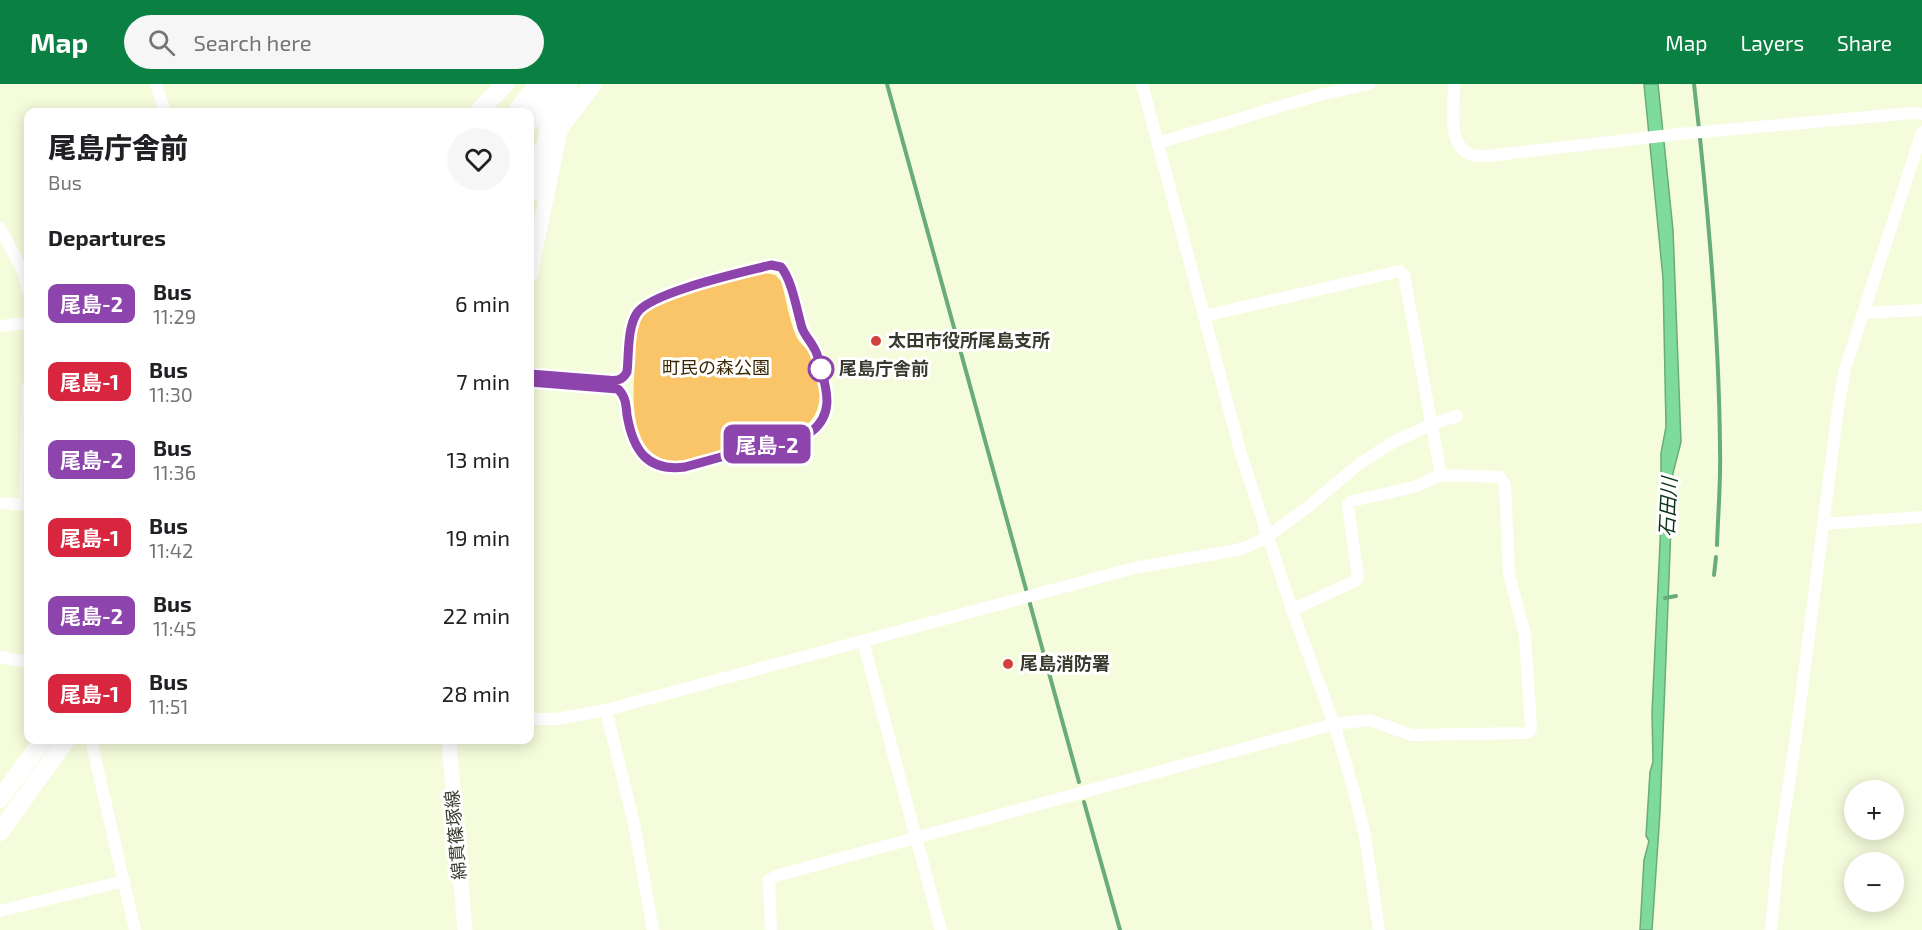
<!DOCTYPE html>
<html lang="en">
<head>
<meta charset="utf-8">
<style>
	body { margin:0; font-family:"Exo 2","Noto Sans JP",sans-serif; background:#f6f6f6; color:#202124; height:100vh; display:flex; flex-direction:column; font-size:22px; white-space:nowrap }
	* { box-sizing:border-box; margin:0 }
	p { font-size:20px; color:#757577 }
	.icon { flex:none; width:33px; height:33px; fill:none; stroke:currentColor; stroke-width:2; stroke-linecap:round; stroke-linejoin:round }
	.map { position:relative; flex:1; overflow:hidden }
	.panel { position:absolute; left:24px; top:24px; width:510px; height:636px; display:flex; flex-direction:column; background:#fff; border-radius:12px; box-shadow:0 3px 15px #0003 }
	.panel>* { flex:none }
	.badge { padding:0 12px; border-radius:9px; font-size:21px; line-height:39px }
	.fabs { position:absolute; left:1844px; top:696px; display:grid; gap:12px }
	.fabs a { display:grid; place-items:center; width:60px; height:60px; border-radius:50%; background:#fff; box-shadow:0 3px 15px #0003; font-size:30px }
	.map>.badge { position:absolute; translate:-50% -50%; box-shadow:0 0 0 3px #fff }
	h2 { padding:0 24px; font-size:22px; line-height:54px }
	.round { display:grid; place-items:center; flex:none; width:63px; height:63px; border-radius:32px; background:#f6f6f6 }
	.summary { display:flex; align-items:center; justify-content:space-between; height:102px; padding:0 24px }
	h1 { font-size:28px; font-weight:800; line-height:45px }
	ul { padding:0; list-style:none }
	li { display:flex; align-items:center; gap:18px; height:78px; padding:0 24px }
	li div { flex:1 }
	li b { display:block; font-size:22px }
	li em { font-style:normal }
	li .badge { min-width:66px; font-weight:700; text-align:center }
	header { display:flex; align-items:center; gap:36px; box-sizing:border-box; height:84px; padding:0 30px; background:#0b8043; color:#fff }
	header strong { font-size:28px }
	nav { display:flex; gap:33px; margin-inline-start:auto; font-size:21px }
	.search { width:420px; height:54px; background:#f6f6f6; display:flex; align-items:center; gap:15px; box-sizing:border-box; padding:0 21px; border-radius:33px; color:#757577; font-size:22px }
	.map>svg:first-child { display:block }
	.green { fill:#f9c568 }
	.water { fill:#7fdb9c; stroke:#69ab7b; stroke-width:1.5 }
	.lines { fill:none; stroke-linecap:round; stroke-linejoin:round }
	.stream { stroke:#69ab7b; stroke-width:4 }
	.minor { stroke:#fff; stroke-width:12 }
	.major { stroke:#fff; stroke-width:15 }
	.highway { stroke:#fff; stroke-width:18 }
	.line-casing { stroke:#fff; stroke-width:14 }
	.line { stroke:#8e44ad; stroke-width:9 }
	.poi-dot { fill:#d1423d; stroke:#fff; stroke-width:2 }
	.stop-dot { fill:#fff; stroke:#8e44ad; stroke-width:3 }
	.labels { text-anchor:middle; stroke-width:6; stroke-linejoin:round; paint-order:stroke }
	.poi-label { font-size:18px; font-weight:bold; fill:#373a2d; stroke:#fff; text-anchor:start }
	.park-label { font-size:18px; fill:#3a2600; stroke:#fff }
	.stop-label { font-size:18px; font-weight:bold; fill:#373a2d; stroke:#fff; text-anchor:start }
	.street-label { font-size:18px; fill:#373a2d; stroke:#fff }
	.water-label { font-size:20px; font-style:italic; fill:#0e361d; stroke:#fff }
</style>
</head>
<body>
<header>
<strong>Map</strong>
<div class="search"><svg class="icon" aria-label="search" viewBox="0 0 24 24"><circle cx="10" cy="10" r="6"/><path d="M15 15l6 6"/></svg>Search here</div>
<nav><a>Map</a><a>Layers</a><a>Share</a></nav>
</header>
<div class="map">
<svg width="1922" height="846" viewBox="0 0 1922 846">
	<rect width="100%" height="100%" fill="#f5fcdb"/>
	<path class="green" d="M 765,189 L 775,191 L 781,197 C 786,215 789,235 796,252 C 799,259 807,264 810,271 C 820,295 828,328 802,344 L 680,378 C 629,378 632,317 635,280 C 636,266 635,251 640,238 C 644,229 652,224 659,218 L 749,191 Z"/>
	<path class="water" d="M 1644,0 L 1658,0 L 1673,146 L 1681,358 L 1673,389 L 1660,728 L 1652,846 L 1640,846 L 1644,776 L 1649,757 L 1646,752 L 1650,688 L 1653,678 L 1652,629 L 1661,438 L 1661,369 L 1666,343 L 1663,194 Z"/>
	<g class="lines">
		<g class="stream">
			<path d="M 887,0 L 1079,698"/>
			<path d="M 1694,0 C 1708,121 1719,243 1720,365 C 1721,397 1718,429 1717,461"/>
			<path d="M 1714,491 L 1716,473"/>
			<path d="M 1665,514 L 1676,512"/>
			<path d="M 1084,718 L 1120,846"/>
		</g>
		<g class="minor">
			<path d="M 156,0 L 165,28"/>
			<path d="M 1142,0 L 1241,370 L 1292,526 L 1334,640 L 1354,707 L 1365,752 L 1379,846"/>
			<path d="M 1454,0 C 1454,20 1446,63 1472,71 C 1479,73 1488,72 1496,71 L 1679,50 L 1913,29 L 1922,30"/>
			<path d="M 1158,59 L 1319,11 L 1369,0"/>
			<path d="M 0,144 L 23,187 L 28,207"/>
			<path d="M 1864,229 L 1922,226"/>
			<path d="M 1204,232 L 1400,187 L 1404,191 L 1441,391"/>
			<path d="M 0,242 L 28,239"/>
			<path d="M 0,419 L 28,421"/>
			<path d="M 25,421 L 28,302"/>
			<path d="M 1823,440 L 1922,433"/>
			<path d="M 863,557 L 941,846"/>
			<path d="M 0,573 L 28,578"/>
			<path d="M 606,626 L 634,740 L 653,846"/>
			<path d="M 530,635 L 557,635 L 606,626 L 1134,484 L 1237,466 L 1249,462 L 1267,453 L 1309,422 L 1359,380 L 1392,359 L 1432,340 L 1457,332"/>
			<path d="M 93,656 L 93,665 L 135,846"/>
			<path d="M 0,827 L 124,797"/>
			<path d="M 771,846 L 769,796 L 779,791 L 1334,640 L 1369,636 L 1412,651 L 1527,649 L 1531,645 L 1525,551 L 1509,490 L 1505,401 L 1500,393 L 1441,391 L 1414,403 L 1352,417 L 1348,421 L 1358,494 L 1355,497 L 1292,526"/>
			<path d="M 1771,846 L 1777,780 L 1797,645 L 1838,325 L 1845,285 L 1922,48"/>
		</g>
		<g class="major">
			<path d="M 535,109 L 554,6"/>
			<path d="M 530,191 L 570,0"/>
			<path d="M 449,656 L 465,846"/>
		</g>
		<g class="highway">
			<path d="M 478,28 L 505,0"/>
			<path d="M 516,28 L 538,0"/>
			<path d="M 530,38 L 558,0"/>
			<path d="M 530,82 L 593,0"/>
			<path d="M 0,715 L 43,656"/>
			<path d="M 0,748 L 66,656"/>
		</g>
	</g>
	<g class="lines">
		<g class="line-casing">
			<path id="line" d="M 530,290 L 606,296 C 616,297 622,297 627,288 C 629,271 627,244 637,229 C 651,208 744,188 771,181 L 781,183 C 792,196 797,227 802,244 C 805,252 810,256 814,264 C 818,270 819,278 821,285 C 828,309 833,331 811,348 L 685,383 C 647,388 633,366 627,331 C 626,321 626,313 618,305 L 530,298"/>
		</g>
		<use href="#line" class="line"/>
	</g>
	<g class="poi-dot">
		<circle cx="876" cy="257" r="6"/>
		<circle cx="1008" cy="580" r="6"/>
	</g>
	<circle class="stop-dot" cx="821" cy="285" r="12"/>
	<g class="labels">
		<g class="poi-label">
			<text x="888" y="263">太田市役所尾島支所</text>
			<text x="1020" y="586">尾島消防署</text>
		</g>
		<g class="park-label">
			<text x="716" y="290">町民の森公園</text>
		</g>
		<g class="stop-label">
			<text x="839" y="291">尾島庁舎前</text>
		</g>
		<g class="street-label">
			<text transform="translate(456 751) rotate(-95)" y="6">綿貫篠塚線</text>
		</g>
		<g class="water-label">
			<text transform="translate(1668 423) rotate(-87)" y="7">石田川</text>
		</g>
	</g>
</svg>
<div class="fabs">
<a>+</a>
<a>−</a>
</div>
<b class="badge" style="left:767px;top:360px;background:#8e44ad;color:#fff">尾島-2</b>
<section class="panel">
<div class="summary"><div><h1>尾島庁舎前</h1><p>Bus</p></div><a class="round"><svg class="icon" aria-label="heart" viewBox="0 0 24 24"><path d="M12 20l-8-8c-3-5 5-10 8-4 3-6 11-1 8 4z"/></svg></a></div>
<h2>Departures</h2>
<ul>
<li><span class="badge" style="background:#8e44ad;color:#fff">尾島-2</span><div><b>Bus</b><p>11:29</p></div><em>6 min</em></li>
<li><span class="badge" style="background:#d7263d;color:#fff">尾島-1</span><div><b>Bus</b><p>11:30</p></div><em>7 min</em></li>
<li><span class="badge" style="background:#8e44ad;color:#fff">尾島-2</span><div><b>Bus</b><p>11:36</p></div><em>13 min</em></li>
<li><span class="badge" style="background:#d7263d;color:#fff">尾島-1</span><div><b>Bus</b><p>11:42</p></div><em>19 min</em></li>
<li><span class="badge" style="background:#8e44ad;color:#fff">尾島-2</span><div><b>Bus</b><p>11:45</p></div><em>22 min</em></li>
<li><span class="badge" style="background:#d7263d;color:#fff">尾島-1</span><div><b>Bus</b><p>11:51</p></div><em>28 min</em></li>
</ul>
</section>
</div>
</body>
</html>
